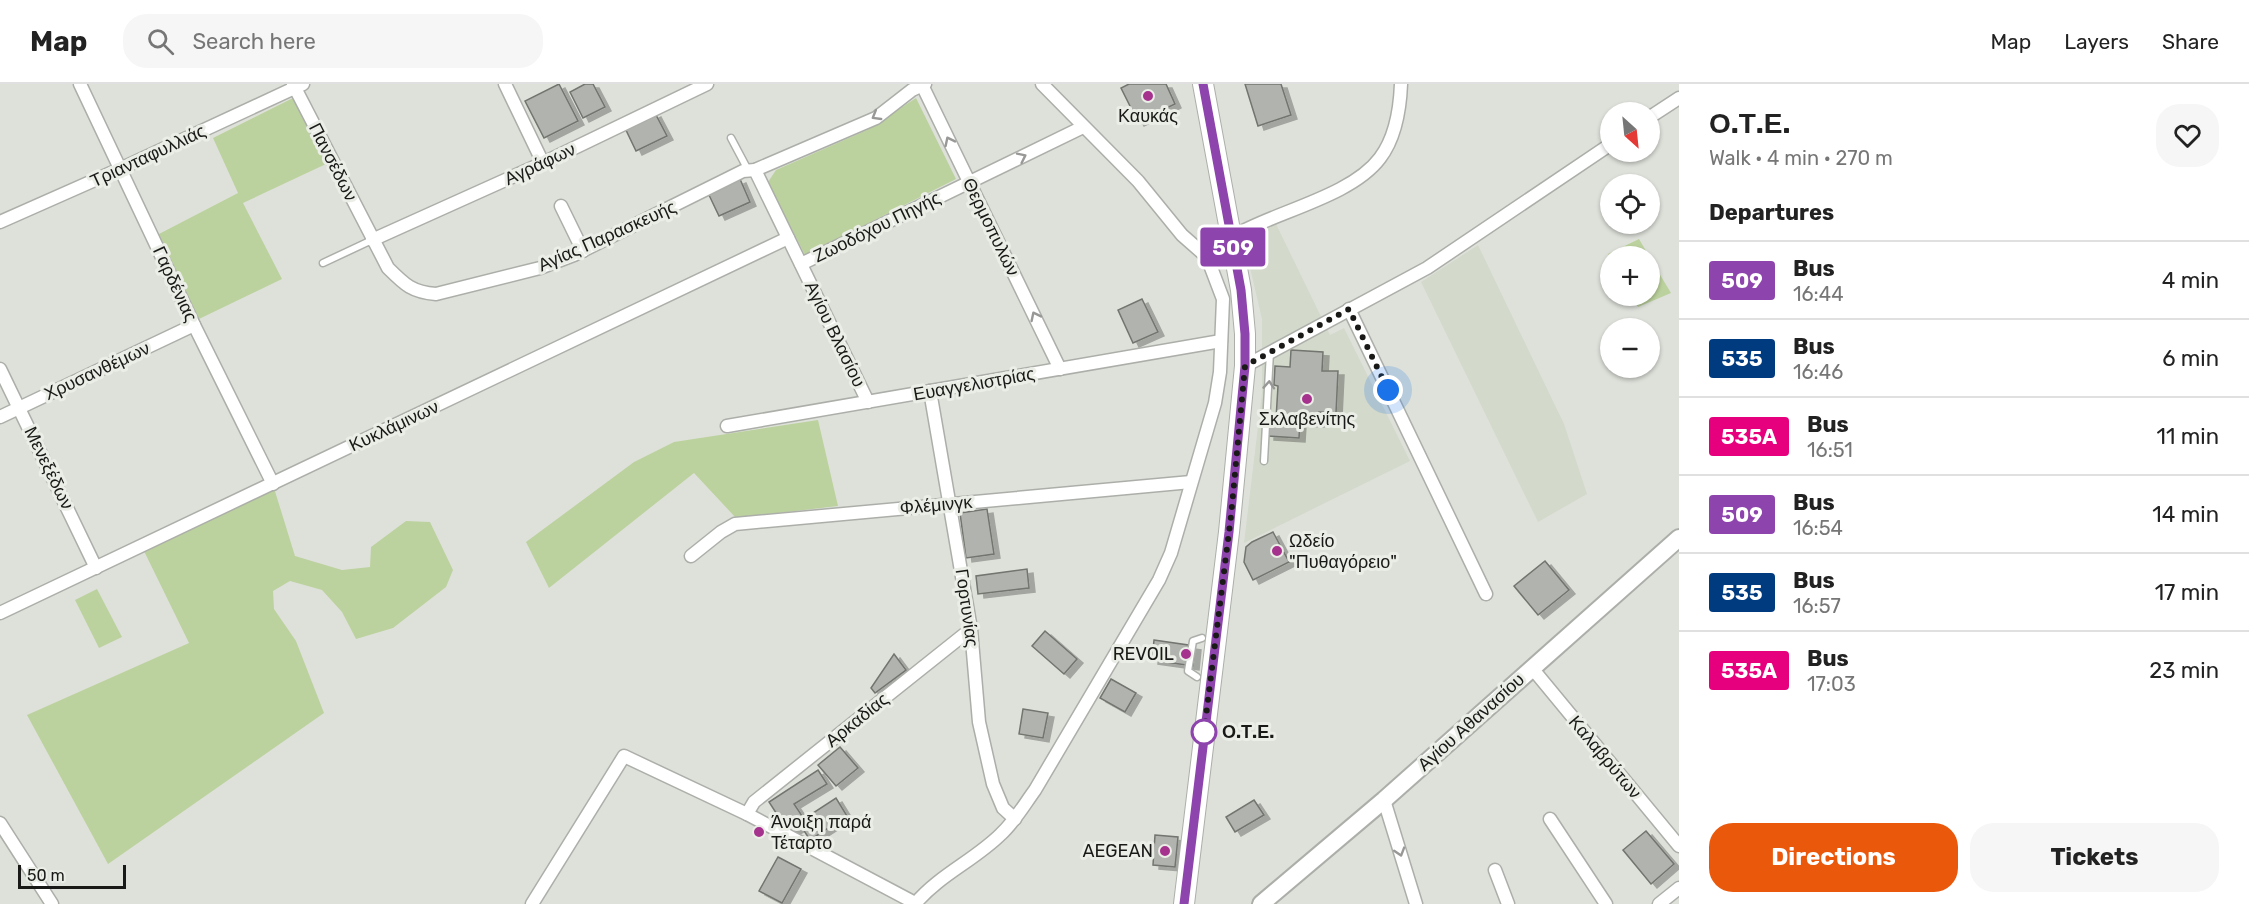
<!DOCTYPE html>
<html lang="en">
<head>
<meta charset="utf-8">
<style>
	body { margin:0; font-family:Rubik,sans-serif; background:#f6f6f6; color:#222; height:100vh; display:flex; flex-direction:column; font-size:22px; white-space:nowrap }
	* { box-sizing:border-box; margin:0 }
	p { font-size:20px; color:#767676 }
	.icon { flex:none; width:33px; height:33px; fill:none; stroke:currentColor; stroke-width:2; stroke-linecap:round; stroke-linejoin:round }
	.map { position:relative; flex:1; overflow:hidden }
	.side { display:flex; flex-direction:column; background:#fff; width:570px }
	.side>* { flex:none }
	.badge { padding:0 12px; border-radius:4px; font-size:21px; line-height:39px }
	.needle { width:39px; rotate:153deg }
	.tools { position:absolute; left:1600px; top:18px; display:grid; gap:12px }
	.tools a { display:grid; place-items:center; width:60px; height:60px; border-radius:50%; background:#fff; box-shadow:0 2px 4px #0004; font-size:30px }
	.scale { position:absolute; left:18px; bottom:15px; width:108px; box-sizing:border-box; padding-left:6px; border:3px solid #191a17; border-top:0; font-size:16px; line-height:21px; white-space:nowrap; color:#191a17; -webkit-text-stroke:4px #ebeee7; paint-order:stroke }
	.you { position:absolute; width:30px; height:30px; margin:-15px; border:4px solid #fff; border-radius:50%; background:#1a73e8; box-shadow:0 0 0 9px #1a73e833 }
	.map>.badge { position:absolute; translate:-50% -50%; box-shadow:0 0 0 3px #fff }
	h2 { padding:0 30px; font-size:22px; line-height:54px }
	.round { display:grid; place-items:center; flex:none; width:63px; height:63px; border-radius:24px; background:#f6f6f6 }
	.headline { display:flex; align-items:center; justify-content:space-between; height:102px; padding:0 30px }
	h1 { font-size:28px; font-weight:700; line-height:45px }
	.action { display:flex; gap:12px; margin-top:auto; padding:12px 30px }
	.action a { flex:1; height:69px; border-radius:24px; background:#ea580c; color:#fff; font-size:24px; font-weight:700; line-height:69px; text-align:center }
	.action a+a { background:#f6f6f6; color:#222 }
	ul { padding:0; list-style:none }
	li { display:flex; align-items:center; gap:18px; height:78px; padding:0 30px; border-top:2px solid #e0e0e0 }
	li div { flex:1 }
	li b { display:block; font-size:22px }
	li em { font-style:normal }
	li .badge { min-width:66px; font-weight:700; text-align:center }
	header { display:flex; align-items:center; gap:36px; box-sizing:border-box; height:84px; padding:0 30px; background:#fff; border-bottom:2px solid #e0e0e0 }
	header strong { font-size:28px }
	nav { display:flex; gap:33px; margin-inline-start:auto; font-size:21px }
	.search { width:420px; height:54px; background:#f6f6f6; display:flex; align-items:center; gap:15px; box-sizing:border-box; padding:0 21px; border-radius:24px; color:#767676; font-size:22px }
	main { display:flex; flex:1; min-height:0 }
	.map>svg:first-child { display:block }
	.built { fill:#d3d9cb }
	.green { fill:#bcd29e }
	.building { fill:#b1b4ae; stroke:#72756f; stroke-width:1.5; filter:url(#shadow) }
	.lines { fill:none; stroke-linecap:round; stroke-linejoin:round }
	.lane-casing { stroke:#acafa9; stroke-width:9 }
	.street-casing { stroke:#acafa9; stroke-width:15 }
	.secondary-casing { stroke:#acafa9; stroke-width:20 }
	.primary-casing { stroke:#acafa9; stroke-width:22 }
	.lane { stroke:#fff; stroke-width:6 }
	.street { stroke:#fff; stroke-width:12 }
	.secondary { stroke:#fff; stroke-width:16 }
	.primary { stroke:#fff; stroke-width:20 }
	.oneway { stroke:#989897 }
	.line-casing { stroke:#fff; stroke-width:14 }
	.line { stroke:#8e44ad; stroke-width:9 }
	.walk { stroke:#191a17; stroke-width:6; stroke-dasharray:0 10.8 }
	.poi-dot { fill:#a5338e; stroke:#ebeee7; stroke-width:2 }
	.stop-dot { fill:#fff; stroke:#8e44ad; stroke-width:3 }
	.labels { text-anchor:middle; stroke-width:6; stroke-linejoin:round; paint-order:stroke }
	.poi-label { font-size:18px; fill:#191a17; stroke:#ebeee7 }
	.street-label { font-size:18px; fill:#191a17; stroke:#ebeee7 }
	.stop-label { font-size:18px; font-weight:bold; fill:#191a17; stroke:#ebeee7; text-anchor:start }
</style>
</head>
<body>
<header>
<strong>Map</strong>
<div class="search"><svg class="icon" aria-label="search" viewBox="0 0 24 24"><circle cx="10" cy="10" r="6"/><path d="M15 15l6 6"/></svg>Search here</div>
<nav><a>Map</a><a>Layers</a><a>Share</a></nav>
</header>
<main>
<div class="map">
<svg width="1679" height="820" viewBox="0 0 1679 820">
	<defs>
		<filter id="shadow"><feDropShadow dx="6" dy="4" stdDeviation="0" flood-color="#0004"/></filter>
	</defs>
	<rect width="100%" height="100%" fill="#dee1da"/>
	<g class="built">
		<path d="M 1276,140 L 1330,251 L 1344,244 L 1410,377 L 1244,459 L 1262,309 L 1262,235 L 1243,154 Z"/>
		<path d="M 1478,161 L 1564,340 L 1587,410 L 1538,438 L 1421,198 Z"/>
	</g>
	<g class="green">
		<path d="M 293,14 L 326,80 L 243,119 L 282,195 L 199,235 L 159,150 L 238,109 L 213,54 Z"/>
		<path d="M 916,14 L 956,95 L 805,171 L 768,98 L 776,86 L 867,46 Z"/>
		<path d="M 1639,155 L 1649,172 L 1611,172 L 1611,175 L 1608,170 Z"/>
		<path d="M 1650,174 L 1671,209 L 1638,223 L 1631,212 L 1650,212 Z"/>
		<path d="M 818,336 L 838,422 L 736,434 L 694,389 L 549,504 L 526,458 L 634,378 L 674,358 Z"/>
		<path d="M 274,404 L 295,472 L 342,486 L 370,483 L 371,463 L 406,437 L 430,438 L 453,486 L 446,503 L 393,544 L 356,555 L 342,528 L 322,506 L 290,497 L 273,507 L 274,525 L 296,557 L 324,629 L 108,780 L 27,631 L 189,559 L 143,465 Z"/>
		<path d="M 97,505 L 122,553 L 99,564 L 75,516 Z"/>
	</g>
	<g class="building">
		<path d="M 559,0 L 578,37 L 544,54 L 525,17 Z"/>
		<path d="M 585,0 L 593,0 L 605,23 L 583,34 L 570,8 Z"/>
		<path d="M 1129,0 L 1166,0 L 1175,20 L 1138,38 L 1121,4 Z"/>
		<path d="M 1245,0 L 1281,0 L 1291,31 L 1258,42 Z"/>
		<path d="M 655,29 L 667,52 L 636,67 L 625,44 Z"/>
		<path d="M 740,95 L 750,118 L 719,132 L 708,109 Z"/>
		<path d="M 1142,215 L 1158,248 L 1133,259 L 1118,226 Z"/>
		<path d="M 1291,266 L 1323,268 L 1322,287 L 1338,287 L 1336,329 L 1319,328 L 1318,339 L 1300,338 L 1299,354 L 1268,352 L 1269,335 L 1276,335 L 1278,302 L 1274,301 L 1275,282 L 1290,283 Z"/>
		<path d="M 987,425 L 994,470 L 966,474 L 960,429 Z"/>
		<path d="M 1273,448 L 1289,478 L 1253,496 L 1244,478 L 1246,463 L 1252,458 Z"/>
		<path d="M 1545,477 L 1569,506 L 1538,531 L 1514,502 Z"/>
		<path d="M 1027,485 L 1029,504 L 978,510 L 976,492 Z"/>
		<path d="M 1045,547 L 1077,575 L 1064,590 L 1032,562 Z"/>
		<path d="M 1154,556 L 1195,562 L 1193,582 L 1152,576 Z"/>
		<path d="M 894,570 L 906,586 L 875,609 L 871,604 Z"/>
		<path d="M 1111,595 L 1136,609 L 1125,628 L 1100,614 Z"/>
		<path d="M 1023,625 L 1048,629 L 1043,654 L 1019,650 Z"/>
		<path d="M 840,663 L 858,684 L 836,702 L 818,681 Z"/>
		<path d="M 818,686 L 827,700 L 794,720 L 804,735 L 836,714 L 847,732 L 810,756 L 801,742 L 789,749 L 769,718 Z"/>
		<path d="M 1254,716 L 1264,731 L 1235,748 L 1226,733 Z"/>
		<path d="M 1646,747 L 1674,780 L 1651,800 L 1623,766 Z"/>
		<path d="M 1155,751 L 1178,753 L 1175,783 L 1153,781 Z"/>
		<path d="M 778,773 L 801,785 L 782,819 L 759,807 Z"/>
	</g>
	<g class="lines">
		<g class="lane-casing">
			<g id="lane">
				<path d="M 731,54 L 748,86"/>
				<path d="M 323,179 L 372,156"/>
				<path d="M 1264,377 L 1270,268"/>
				<path d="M 1197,593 L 1188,587 L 1193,557 L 1202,554"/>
			</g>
		</g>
		<g class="street-casing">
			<g id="street">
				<path d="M 80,0 L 194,241 L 273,400"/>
				<path d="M 293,0 L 388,184 C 405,201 412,208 436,210 L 540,184 L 574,171 L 743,87 L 755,86 L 876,34 L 912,6 L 925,0"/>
				<path d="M 505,0 L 543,79"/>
				<path d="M 1042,0 L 1138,97 L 1182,151 L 1207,173"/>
				<path d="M 922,1 L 1060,285"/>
				<path d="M 1650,33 L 1679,14"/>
				<path d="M 755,86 L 868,318"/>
				<path d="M 561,122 L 583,167"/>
				<path d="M 0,138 L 122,84 L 303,0"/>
				<path d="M 372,156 L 543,79 L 707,0"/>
				<path d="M 801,180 L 1083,43"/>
				<path d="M 1349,225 L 1486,510"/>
				<path d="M 1245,282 L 1427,184 L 1611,60"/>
				<path d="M 0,285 L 96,484"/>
				<path d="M 930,307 L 971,545 L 979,638 L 993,700 L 1003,724 L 1015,735"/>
				<path d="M 0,333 L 194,241"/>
				<path d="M 727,342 L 1221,257"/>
				<path d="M 691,472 L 721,448 L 735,440 L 1191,398"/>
				<path d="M 0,529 L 788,154"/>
				<path d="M 1532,584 L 1679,762"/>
				<path d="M 1384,716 L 1416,820"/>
				<path d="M 747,730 L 754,718 L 971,545"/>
				<path d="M 1550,735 L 1606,820"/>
				<path d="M 0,739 L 52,820"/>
				<path d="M 1495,786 L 1508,820"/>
				<path d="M 532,820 L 624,672 L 747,730 L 915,819"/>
				<path d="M 915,820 C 939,791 975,776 1001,750 C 1015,737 1024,721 1035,706 L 1159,496 L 1171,469 L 1215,319 L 1220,288 L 1223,215 L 1207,173 C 1215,166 1223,158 1232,153 C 1273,128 1351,113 1380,74 C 1396,53 1400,25 1401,0"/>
				<path d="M 1659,820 L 1679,804"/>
			</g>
		</g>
		<g class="secondary-casing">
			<path id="secondary" d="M 1261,820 L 1384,716 L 1679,454"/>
		</g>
		<g class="primary-casing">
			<path id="primary" d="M 1184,820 L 1229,448 L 1245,282 L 1245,250 L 1241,206 L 1203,0"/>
		</g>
		<use href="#lane" class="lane"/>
		<use href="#street" class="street"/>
		<use href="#secondary" class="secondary"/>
		<use href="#primary" class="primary"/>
	</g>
	<defs><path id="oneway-chevron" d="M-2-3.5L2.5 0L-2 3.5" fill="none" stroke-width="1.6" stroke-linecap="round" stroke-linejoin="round" transform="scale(1.5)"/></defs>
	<g class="oneway">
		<use href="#oneway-chevron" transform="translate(876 32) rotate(149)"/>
		<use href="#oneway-chevron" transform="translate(949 57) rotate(-116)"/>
		<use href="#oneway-chevron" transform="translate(1022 73) rotate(-26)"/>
		<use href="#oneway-chevron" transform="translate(1035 232) rotate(-116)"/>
		<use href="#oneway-chevron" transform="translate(1269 301) rotate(-86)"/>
		<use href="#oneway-chevron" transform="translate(1400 768) rotate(73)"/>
	</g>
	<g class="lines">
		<g class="line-casing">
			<path id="line" d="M 1184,820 L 1229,448 L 1245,282 L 1245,250 L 1241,206 L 1203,0"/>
		</g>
		<use href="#line" class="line"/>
		<path class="walk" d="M 1204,648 L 1231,432 L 1245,282 L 1349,225 L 1388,306"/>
	</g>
	<g class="poi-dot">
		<circle cx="1148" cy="12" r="6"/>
		<circle cx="1307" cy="315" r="6"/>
		<circle cx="1277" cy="467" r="6"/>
		<circle cx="1186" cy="570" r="6"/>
		<circle cx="759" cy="748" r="6"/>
		<circle cx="1165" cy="767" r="6"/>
	</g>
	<circle class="stop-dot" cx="1204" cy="648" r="12"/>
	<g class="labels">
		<g class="poi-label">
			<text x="1148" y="38">Καυκάς</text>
			<text x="1307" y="341">Σκλαβενίτης</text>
			<text x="1289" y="463" text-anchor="start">Ωδείο<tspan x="1289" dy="21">"Πυθαγόρειο"</tspan></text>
			<text x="1174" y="576" text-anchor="end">REVOIL</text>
			<text x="771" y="744" text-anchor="start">Άνοιξη παρά<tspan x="771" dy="21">Τέταρτο</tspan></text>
			<text x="1153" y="773" text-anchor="end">AEGEAN</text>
		</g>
		<g class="street-label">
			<text transform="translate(148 72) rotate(-25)" y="6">Τριανταφυλλιάς</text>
			<text transform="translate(333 78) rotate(63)" y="6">Πανσέδων</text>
			<text transform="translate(540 80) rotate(-25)" y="6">Αγράφων</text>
			<text transform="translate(877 143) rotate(-26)" y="6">Ζωοδόχου Πηγής</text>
			<text transform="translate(991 143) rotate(64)" y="6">Θερμοπυλών</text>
			<text transform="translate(607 152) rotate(-24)" y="6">Αγίας Παρασκευής</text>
			<text transform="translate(175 200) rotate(65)" y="6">Γαρδένιας</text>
			<text transform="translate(835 250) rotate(64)" y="6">Αγίου Βλασίου</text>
			<text transform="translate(97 287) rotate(-25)" y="6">Χρυσανθέμων</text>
			<text transform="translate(974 300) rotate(-10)" y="6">Ευαγγελιστρίας</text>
			<text transform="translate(394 342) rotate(-25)" y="6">Κυκλάμινων</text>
			<text transform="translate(49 384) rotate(64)" y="6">Μενεξέδων</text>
			<text transform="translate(936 421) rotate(-5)" y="6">Φλέμινγκ</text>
			<text transform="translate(967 524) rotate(82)" y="6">Γορτυνίας</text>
			<text transform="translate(857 636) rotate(-39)" y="6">Αρκαδίας</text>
			<text transform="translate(1471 638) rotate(-42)" y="6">Αγίου Αθανασίου</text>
			<text transform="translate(1605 673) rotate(50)" y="6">Καλαβρύτων</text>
		</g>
		<g class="stop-label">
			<text x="1222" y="654">Ο.Τ.Ε.</text>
		</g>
	</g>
</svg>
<div class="tools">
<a><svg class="needle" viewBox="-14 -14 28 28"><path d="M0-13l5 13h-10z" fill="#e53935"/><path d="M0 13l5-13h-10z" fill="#767676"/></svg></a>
<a><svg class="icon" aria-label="locate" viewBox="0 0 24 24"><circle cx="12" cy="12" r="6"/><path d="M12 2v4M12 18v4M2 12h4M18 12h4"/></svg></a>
<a>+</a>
<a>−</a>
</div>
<div class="scale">50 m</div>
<div class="you" style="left:1388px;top:306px"></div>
<b class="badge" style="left:1233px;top:163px;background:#8e44ad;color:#fff">509</b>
</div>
<section class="side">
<div class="headline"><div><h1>Ο.Τ.Ε.</h1><p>Walk · 4 min · 270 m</p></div><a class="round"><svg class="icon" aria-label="heart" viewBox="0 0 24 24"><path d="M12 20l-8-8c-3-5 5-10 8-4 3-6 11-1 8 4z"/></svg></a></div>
<h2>Departures</h2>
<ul>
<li><span class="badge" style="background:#8e44ad;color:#fff">509</span><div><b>Bus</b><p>16:44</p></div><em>4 min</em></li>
<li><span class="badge" style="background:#003b80;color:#fff">535</span><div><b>Bus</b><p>16:46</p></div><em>6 min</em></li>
<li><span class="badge" style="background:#e6007e;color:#fff">535A</span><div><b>Bus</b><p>16:51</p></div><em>11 min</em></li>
<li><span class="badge" style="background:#8e44ad;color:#fff">509</span><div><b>Bus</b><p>16:54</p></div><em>14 min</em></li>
<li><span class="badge" style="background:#003b80;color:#fff">535</span><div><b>Bus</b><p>16:57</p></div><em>17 min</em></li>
<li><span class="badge" style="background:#e6007e;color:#fff">535A</span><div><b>Bus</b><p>17:03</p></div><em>23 min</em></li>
</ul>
<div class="action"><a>Directions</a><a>Tickets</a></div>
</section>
</main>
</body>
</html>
